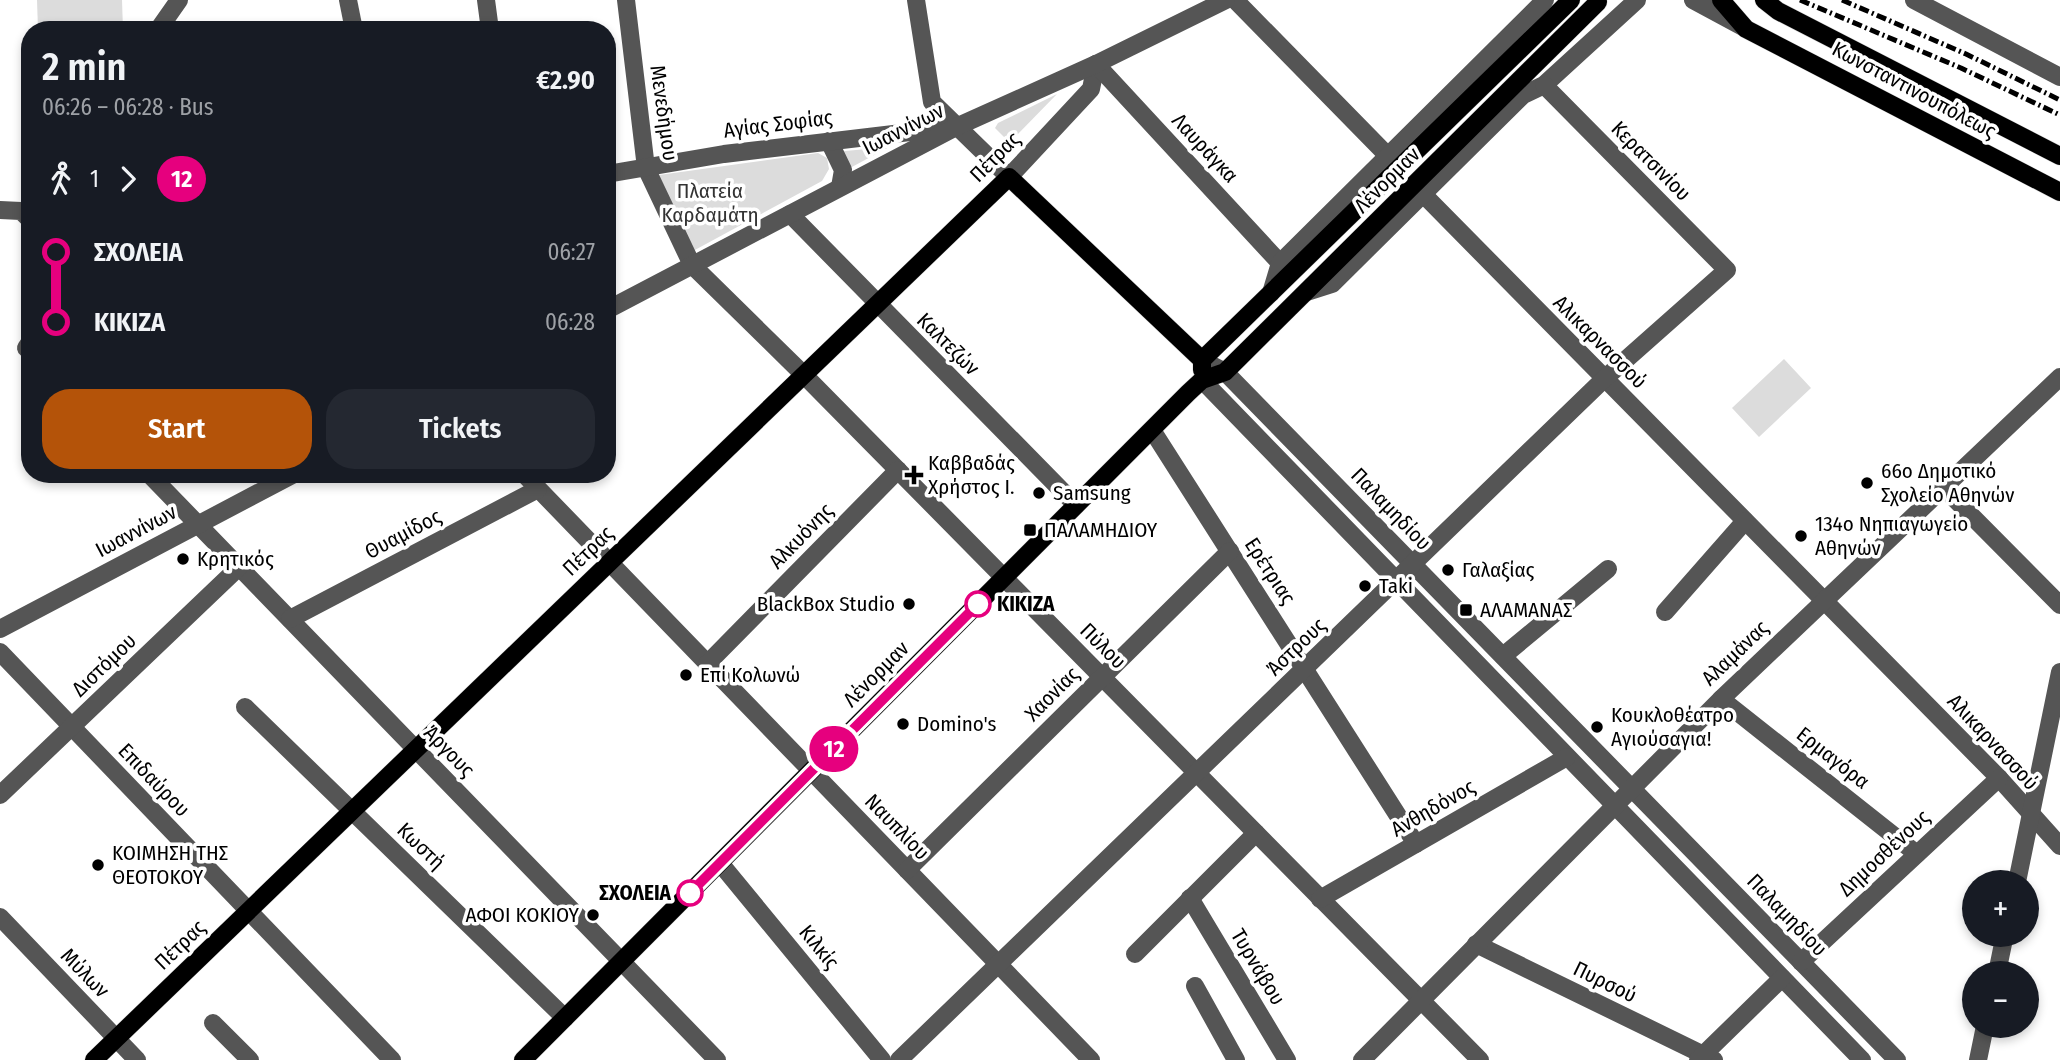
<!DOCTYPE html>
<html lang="en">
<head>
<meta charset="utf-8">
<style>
	body { margin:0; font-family:"Fira Sans Condensed",sans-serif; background:#242831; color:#f1f3f6; height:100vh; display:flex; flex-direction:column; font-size:26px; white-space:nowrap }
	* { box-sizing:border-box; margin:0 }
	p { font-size:23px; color:#9ea1a6 }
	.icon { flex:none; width:38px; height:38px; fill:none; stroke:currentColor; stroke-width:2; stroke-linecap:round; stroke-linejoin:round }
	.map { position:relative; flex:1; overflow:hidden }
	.side { position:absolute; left:21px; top:21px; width:595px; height:462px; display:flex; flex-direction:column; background:#171b24; border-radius:28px; box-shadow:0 4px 10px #0003 }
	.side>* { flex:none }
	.badge { padding:0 14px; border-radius:23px; font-size:24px; line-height:46px }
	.controls { position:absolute; left:1962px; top:870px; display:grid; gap:14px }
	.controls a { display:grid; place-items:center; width:77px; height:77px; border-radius:50%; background:#171b24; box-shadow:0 4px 10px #0003; font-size:35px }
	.map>.badge { position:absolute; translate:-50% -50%; box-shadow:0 0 0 4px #fff }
	.legs { display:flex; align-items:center; gap:10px; height:77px; padding:0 21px; font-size:23px }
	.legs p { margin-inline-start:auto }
	.headline { display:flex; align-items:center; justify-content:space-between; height:119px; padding:0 21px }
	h1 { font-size:38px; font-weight:600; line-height:52px }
	.primary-button { display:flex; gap:14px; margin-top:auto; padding:14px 21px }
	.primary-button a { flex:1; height:80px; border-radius:28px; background:#b45309; color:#fff; font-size:28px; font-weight:600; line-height:80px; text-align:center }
	.primary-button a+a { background:#242831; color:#f1f3f6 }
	ul { padding:0 21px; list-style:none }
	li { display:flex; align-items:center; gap:24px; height:70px; font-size:26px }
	li i { display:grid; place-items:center; width:10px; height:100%; margin:0 9px; background:currentColor }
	li i::after { content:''; width:18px; height:18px; margin:-9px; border:5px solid; border-radius:50%; background:#171b24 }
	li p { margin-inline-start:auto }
	li:first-child i { background:linear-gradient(#0000 50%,currentColor 0) }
	li:last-child i { background:linear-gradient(currentColor 50%,#0000 0) }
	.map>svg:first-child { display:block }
	.green { fill:#dcdcdc }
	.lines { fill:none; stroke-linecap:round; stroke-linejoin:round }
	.major-casing { stroke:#dbdbdb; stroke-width:19 }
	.minor { stroke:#555; stroke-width:18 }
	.major { stroke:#000; stroke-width:18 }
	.rail { stroke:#000; stroke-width:5; stroke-dasharray:10 3.5 2 3.5; stroke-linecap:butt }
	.line-1-casing { stroke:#fff; stroke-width:16 }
	.line-1 { stroke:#e6007e; stroke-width:10 }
	.poi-dot { fill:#000; stroke:#fff; stroke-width:2.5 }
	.stop-1-dot { fill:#fff; stroke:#e6007e; stroke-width:3.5 }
	.labels { text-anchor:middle; stroke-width:7; stroke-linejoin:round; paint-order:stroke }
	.street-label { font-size:21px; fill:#000; stroke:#fff }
	.park-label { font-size:21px; fill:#333; stroke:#fff }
	.poi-label { font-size:21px; fill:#000; stroke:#fff; text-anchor:start }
	.stop-label { font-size:21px; font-weight:bold; fill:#000; stroke:#fff; text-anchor:start }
</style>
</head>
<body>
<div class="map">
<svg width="2060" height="1060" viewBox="0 0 2060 1060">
	<rect width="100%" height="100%" fill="#fff"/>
	<g class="green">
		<path d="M 37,0 L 122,0 L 123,30 L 38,30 Z"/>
		<path d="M 1057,94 L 1014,138 L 1006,139 L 995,128 L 998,123 Z"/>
		<path d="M 889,147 L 850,168 L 842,152 L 845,151 Z"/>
		<path d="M 818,153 L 827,158 L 829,169 L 822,181 L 693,251 L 659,175 Z"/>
		<path d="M 1784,359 L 1811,388 L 1759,437 L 1732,408 Z"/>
	</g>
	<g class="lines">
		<g class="major-casing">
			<g id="major">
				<path d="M 1721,0 L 1746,29 L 2060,192"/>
				<path d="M 1764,0 L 1778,11 L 2060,156"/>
				<path d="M 1202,370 L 1202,360 L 1571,0"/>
				<path d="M 94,1060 L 1009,177 L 1202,360"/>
				<path d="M 523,1060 L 1188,393 L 1202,380 L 1225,372 L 1598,2"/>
			</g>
		</g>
		<g class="minor">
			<path d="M 348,0 L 354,30"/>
			<path d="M 486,0 L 490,30"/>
			<path d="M 626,0 L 646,168 L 692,265 L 804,375 L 1480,1060"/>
			<path d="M 916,0 L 932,102 L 1009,177 L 1091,89 L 1096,64"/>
			<path d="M 1235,0 L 1387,155"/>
			<path d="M 1693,0 L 1745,28"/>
			<path d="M 1914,0 L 2060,77"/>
			<path d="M 158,30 L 179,0"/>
			<path d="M 1096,64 L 1280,263"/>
			<path d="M 829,141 L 843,170 L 840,187"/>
			<path d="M 607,174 L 724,154 L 944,128"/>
			<path d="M 1423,194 L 1999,778 L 2060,846"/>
			<path d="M 0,210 L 21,211 L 30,220"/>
			<path d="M 790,214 L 1076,505"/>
			<path d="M 1307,292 L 1332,284 L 1523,95 L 1544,85 L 1637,0"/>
			<path d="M 1271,293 L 1280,263 L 1545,0"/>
			<path d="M 607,310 L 956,127 L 1096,64 L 1226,0"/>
			<path d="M 30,342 L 26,348 L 30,351"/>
			<path d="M 1202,360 L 1225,372 L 1897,1060"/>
			<path d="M 1202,380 L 1862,1060"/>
			<path d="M 1152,430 L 1416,844"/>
			<path d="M 149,474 L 717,1060"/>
			<path d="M 524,474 L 1091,1060"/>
			<path d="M 1942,486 L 2060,605"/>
			<path d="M 1665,612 L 1745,521"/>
			<path d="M 290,619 L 538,489"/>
			<path d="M 0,629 L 294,474"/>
			<path d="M 0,652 L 392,1060"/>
			<path d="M 1503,656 L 1608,569"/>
			<path d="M 707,664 L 898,470"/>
			<path d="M 1721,699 L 1917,854"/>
			<path d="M 245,707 L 565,1018"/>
			<path d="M 0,795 L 239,567"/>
			<path d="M 720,863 L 882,1060"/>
			<path d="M 907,870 L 1230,551"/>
			<path d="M 2017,882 L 2060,672"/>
			<path d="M 1190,898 L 1287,1060"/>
			<path d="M 1320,899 L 1567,757"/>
			<path d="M 0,917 L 137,1060"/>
			<path d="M 1476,944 L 1714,1060"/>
			<path d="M 1135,954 L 1256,833"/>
			<path d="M 1801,962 L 1999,778"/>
			<path d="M 1997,973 L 2005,934"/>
			<path d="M 1195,986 L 1236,1060"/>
			<path d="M 213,1023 L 250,1060"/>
			<path d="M 899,1060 L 1604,379 L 1727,270 L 1544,85"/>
			<path d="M 1362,1060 L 1721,699 L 2060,377"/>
			<path d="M 1698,1060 L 1782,978"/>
			<path d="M 1978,1060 L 1985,1026"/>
		</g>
		<use href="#major" class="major"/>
		<g class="rail">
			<path d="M 1800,0 L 1961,68 L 2060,115"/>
			<path d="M 1842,0 L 1966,54 L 2060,100"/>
		</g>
	</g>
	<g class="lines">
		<g class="line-1-casing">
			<path id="line-1" d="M 690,893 L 978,604"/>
		</g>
		<use href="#line-1" class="line-1"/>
	</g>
	<g class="poi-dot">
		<path d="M910.5 464.5h7v7h7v7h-7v7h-7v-7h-7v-7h7z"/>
		<circle cx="1867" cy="483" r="7"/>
		<circle cx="1039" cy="493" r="7"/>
		<rect x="1023" y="523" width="14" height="14" rx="3.5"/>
		<circle cx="1801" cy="536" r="7"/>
		<circle cx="183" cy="559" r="7"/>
		<circle cx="1448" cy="570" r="7"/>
		<circle cx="1365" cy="586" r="7"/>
		<circle cx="909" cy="604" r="7"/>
		<rect x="1459" y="603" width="14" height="14" rx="3.5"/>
		<circle cx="686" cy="675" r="7"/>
		<circle cx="903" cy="724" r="7"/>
		<circle cx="1597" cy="727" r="7"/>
		<circle cx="98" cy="865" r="7"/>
		<circle cx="593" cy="915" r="7"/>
	</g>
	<g class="stop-1-dot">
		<circle cx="978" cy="604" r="12"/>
		<circle cx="690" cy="893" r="12"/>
	</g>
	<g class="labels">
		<g class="street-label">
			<text transform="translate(1914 90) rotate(28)" y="7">Κωνσταντινουπόλεως</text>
			<text transform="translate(664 113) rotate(82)" y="7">Μενεδήμου</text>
			<text transform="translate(778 124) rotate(-7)" y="7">Αγίας Σοφίας</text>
			<text transform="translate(903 129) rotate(-27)" y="7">Ιωαννίνων</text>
			<text transform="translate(1205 148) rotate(47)" y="7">Λαυράγκα</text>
			<text transform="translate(995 157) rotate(-45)" y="7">Πέτρας</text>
			<text transform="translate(1651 161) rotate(45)" y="7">Κερατσινίου</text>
			<text transform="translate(1387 180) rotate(-45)" y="7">Λένορμαν</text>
			<text transform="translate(1600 342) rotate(45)" y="7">Αλικαρνασσού</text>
			<text transform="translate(948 344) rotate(45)" y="7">Καλτεζών</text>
			<text transform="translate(1391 509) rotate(46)" y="7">Παλαμηδίου</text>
			<text transform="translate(136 531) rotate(-28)" y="7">Ιωαννίνων</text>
			<text transform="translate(403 534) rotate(-28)" y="7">Θυαμίδος</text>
			<text transform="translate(801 536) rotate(-46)" y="7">Αλκυόνης</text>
			<text transform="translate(588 551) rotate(-44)" y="7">Πέτρας</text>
			<text transform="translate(1270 571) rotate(57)" y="7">Ερέτριας</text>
			<text transform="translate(1103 646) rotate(45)" y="7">Πύλου</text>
			<text transform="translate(1296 647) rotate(-44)" y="7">Άστρους</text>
			<text transform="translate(1735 653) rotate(-44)" y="7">Αλαμάνας</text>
			<text transform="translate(104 665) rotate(-44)" y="7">Διστόμου</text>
			<text transform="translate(876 674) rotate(-45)" y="7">Λένορμαν</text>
			<text transform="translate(1052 694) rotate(-45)" y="7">Χαονίας</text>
			<text transform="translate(1993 742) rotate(47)" y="7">Αλικαρνασσού</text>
			<text transform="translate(449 751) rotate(46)" y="7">Άργους</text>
			<text transform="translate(1833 758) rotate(38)" y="7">Ερμαγόρα</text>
			<text transform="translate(154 780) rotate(46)" y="7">Επιδαύρου</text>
			<text transform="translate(1433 808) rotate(-30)" y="7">Ανθηδόνος</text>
			<text transform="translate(897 827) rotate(46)" y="7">Ναυπλίου</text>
			<text transform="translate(421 846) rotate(44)" y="7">Κωστή</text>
			<text transform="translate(1884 853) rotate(-43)" y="7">Δημοσθένους</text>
			<text transform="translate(1787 915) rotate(46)" y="7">Παλαμηδίου</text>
			<text transform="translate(180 945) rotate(-44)" y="7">Πέτρας</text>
			<text transform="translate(819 947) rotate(51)" y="7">Κιλκίς</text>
			<text transform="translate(1258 967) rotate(59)" y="7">Τυρνάβου</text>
			<text transform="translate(85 973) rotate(46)" y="7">Μύλων</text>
			<text transform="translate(1605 982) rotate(26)" y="7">Πυρσού</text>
		</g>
		<g class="park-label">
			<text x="710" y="198">Πλατεία<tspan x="710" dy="24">Καρδαμάτη</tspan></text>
		</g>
		<g class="poi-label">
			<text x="928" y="470">Καββαδάς<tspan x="928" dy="24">Χρήστος Ι.</tspan></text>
			<text x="1881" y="478">66ο Δημοτικό<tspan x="1881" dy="24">Σχολείο Αθηνών</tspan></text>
			<text x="1053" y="500">Samsung</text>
			<text x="1815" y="531">134ο Νηπιαγωγείο<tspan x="1815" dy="24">Αθηνών</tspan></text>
			<text x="1044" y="537">ΠΑΛΑΜΗΔΙΟΥ</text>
			<text x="197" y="566">Κρητικός</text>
			<text x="1462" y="577">Γαλαξίας</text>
			<text x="1379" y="593">Taki</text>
			<text x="895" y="611" text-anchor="end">BlackBox Studio</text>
			<text x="1480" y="617">ΑΛΑΜΑΝΑΣ</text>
			<text x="700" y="682">Επί Κολωνώ</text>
			<text x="1611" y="722">Κουκλοθέατρο<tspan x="1611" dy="24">Αγιούσαγια!</tspan></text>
			<text x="917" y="731">Domino's</text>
			<text x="112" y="860">ΚΟΙΜΗΣΗ ΤΗΣ<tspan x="112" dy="24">ΘΕΟΤΟΚΟΥ</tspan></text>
			<text x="579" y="922" text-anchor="end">ΑΦΟΙ ΚΟΚΙΟΥ</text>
		</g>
		<g class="stop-label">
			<text x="997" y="611">ΚΙΚΙΖΑ</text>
			<text x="671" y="900" text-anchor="end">ΣΧΟΛΕΙΑ</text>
		</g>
	</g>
</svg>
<div class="controls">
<a>+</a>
<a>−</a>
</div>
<b class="badge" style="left:834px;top:749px;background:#e6007e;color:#fff">12</b>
<section class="side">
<div class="headline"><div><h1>2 min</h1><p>06:26 – 06:28 · Bus</p></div><b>€2.90</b></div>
<div class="legs"><svg class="icon" aria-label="walk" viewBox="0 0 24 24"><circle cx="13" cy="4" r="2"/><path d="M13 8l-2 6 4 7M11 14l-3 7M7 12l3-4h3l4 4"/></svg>1<svg class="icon" aria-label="forward" viewBox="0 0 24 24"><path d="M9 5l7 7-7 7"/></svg><b class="badge" style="background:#e6007e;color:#fff">12</b></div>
<ul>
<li><i style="color:#e6007e"></i><b>ΣΧΟΛΕΙΑ</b><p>06:27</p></li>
<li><i style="color:#e6007e"></i><b>ΚΙΚΙΖΑ</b><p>06:28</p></li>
</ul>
<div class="primary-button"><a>Start</a><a>Tickets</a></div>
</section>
</div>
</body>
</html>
